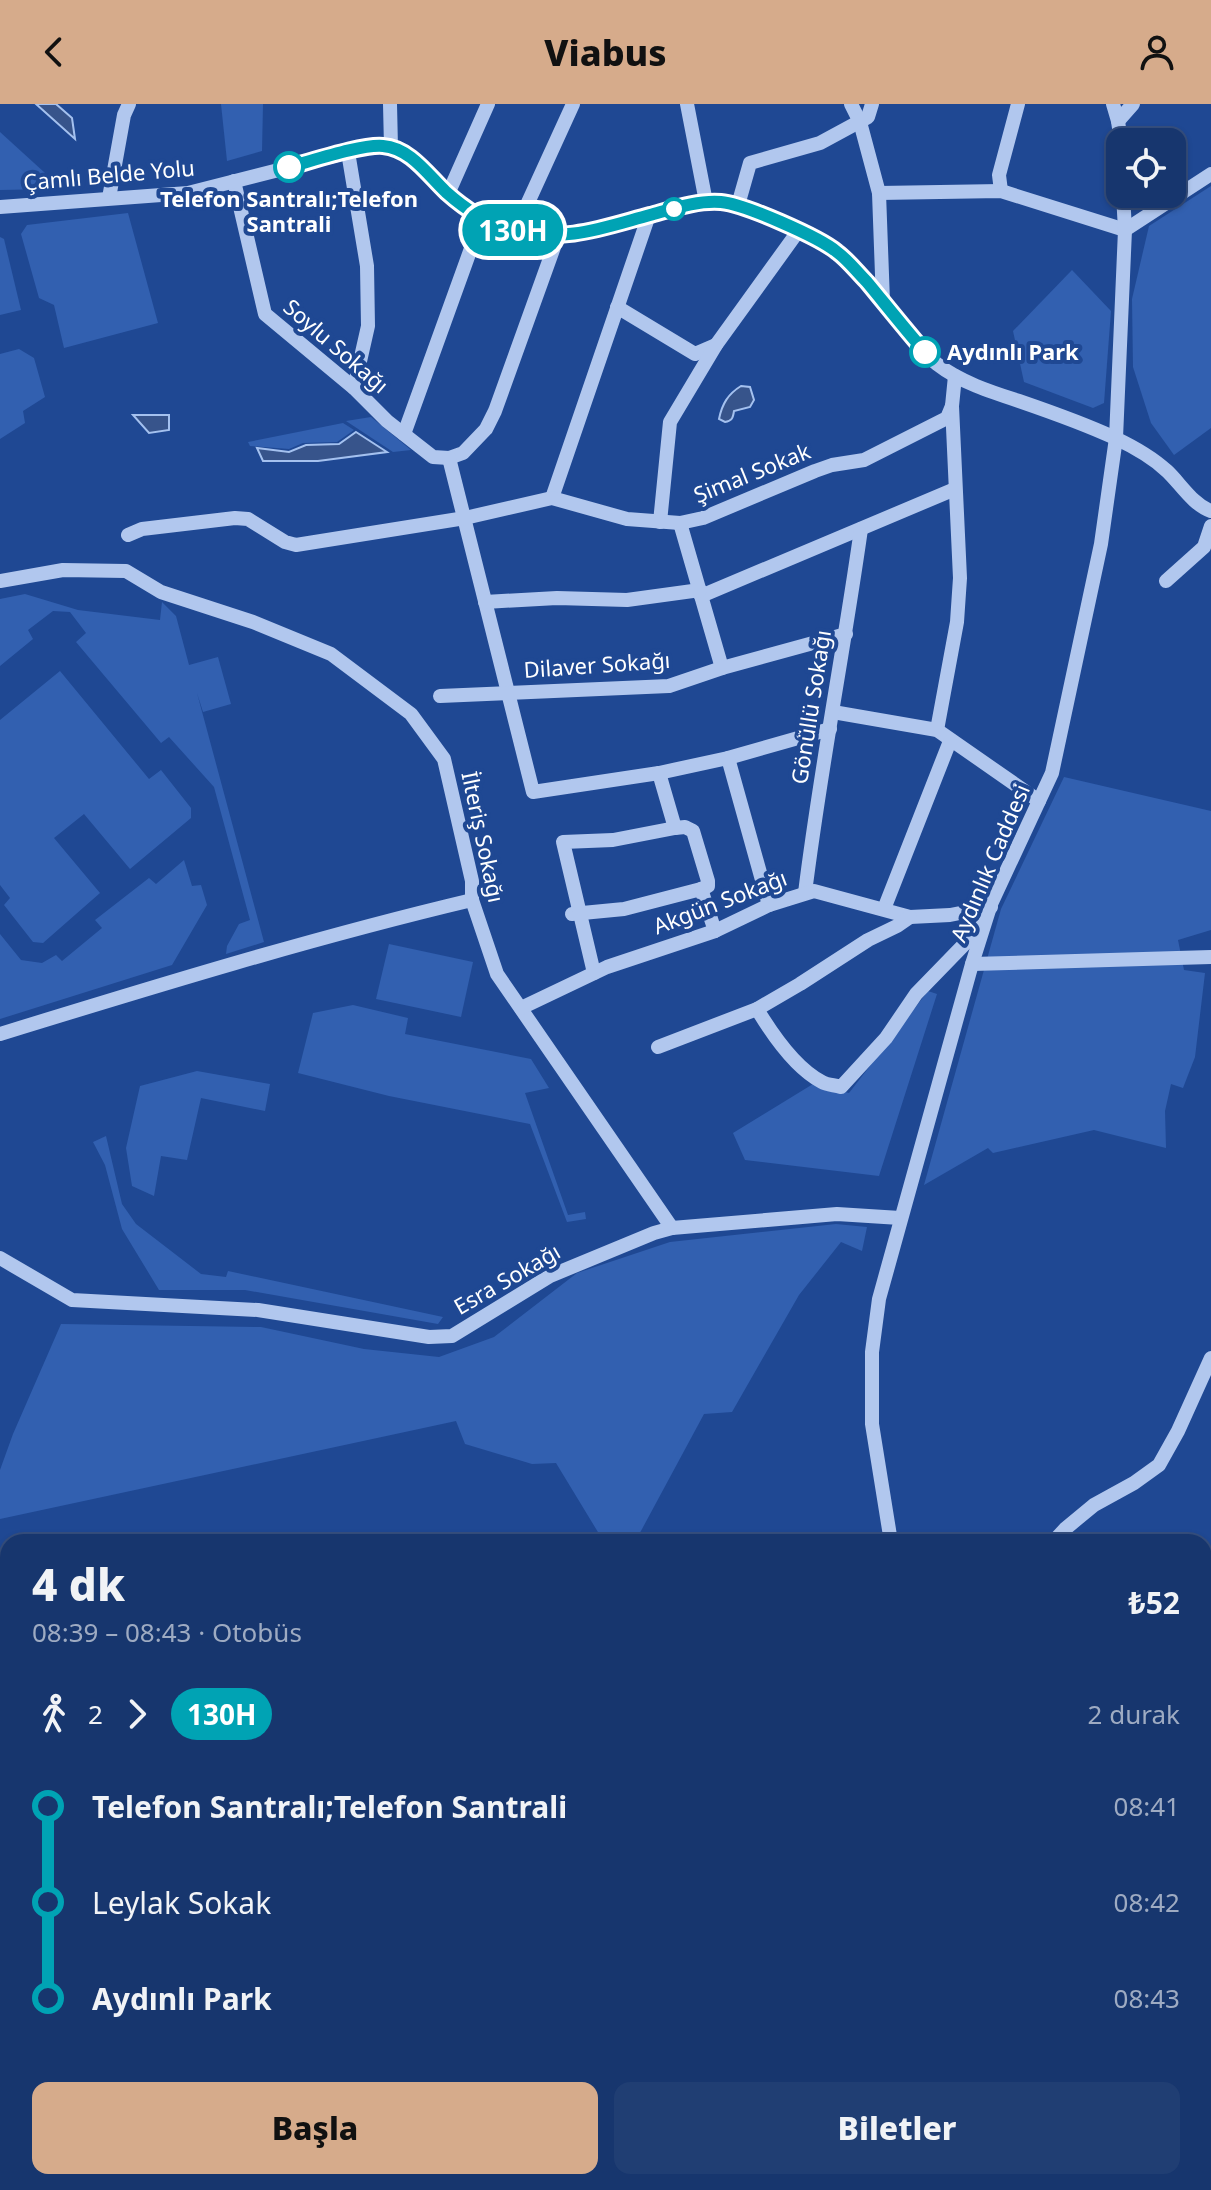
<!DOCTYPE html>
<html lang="tr">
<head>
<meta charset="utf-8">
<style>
	body { margin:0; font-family:"Noto Sans",sans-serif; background:#203e73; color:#f1f3f6; height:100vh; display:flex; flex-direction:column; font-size:30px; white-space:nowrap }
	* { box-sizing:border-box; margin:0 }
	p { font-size:26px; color:#9eabc2 }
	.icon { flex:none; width:44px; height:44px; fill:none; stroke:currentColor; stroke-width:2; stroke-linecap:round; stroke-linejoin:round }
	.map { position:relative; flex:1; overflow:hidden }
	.details { position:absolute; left:0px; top:1430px; width:1212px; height:656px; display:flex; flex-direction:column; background:#17366e; border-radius:24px 24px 0 0; box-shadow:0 2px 6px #0004,0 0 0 2px #365081 }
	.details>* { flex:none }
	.badge { padding:0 16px; border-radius:26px; font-size:28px; line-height:52px }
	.fabs { position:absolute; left:1106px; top:24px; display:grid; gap:16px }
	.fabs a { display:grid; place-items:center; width:80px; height:80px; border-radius:16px; background:#17366e; box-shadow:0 2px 6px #0004,0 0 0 2px #365081; font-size:40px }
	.map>.badge { position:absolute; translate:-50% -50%; box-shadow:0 0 0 4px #fff }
	.legs { display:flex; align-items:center; gap:12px; height:88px; padding:0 32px; font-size:26px }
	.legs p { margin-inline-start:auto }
	.head { display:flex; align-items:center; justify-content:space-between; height:136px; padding:0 32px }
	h1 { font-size:44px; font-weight:800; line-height:60px }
	.cta { display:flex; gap:16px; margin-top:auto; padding:16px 32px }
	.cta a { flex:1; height:92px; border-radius:16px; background:#d6ab8b; color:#111; font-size:32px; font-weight:800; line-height:92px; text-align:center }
	.cta a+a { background:#203e73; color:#f1f3f6 }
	ul { padding:0 32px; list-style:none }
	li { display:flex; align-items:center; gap:28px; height:96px; font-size:30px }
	li i { display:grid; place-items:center; width:12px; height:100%; margin:0 10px; background:currentColor }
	li i::after { content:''; width:20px; height:20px; margin:-10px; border:6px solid; border-radius:50%; background:#17366e }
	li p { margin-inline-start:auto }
	li:first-child i { background:linear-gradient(#0000 50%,currentColor 0) }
	li:last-child i { background:linear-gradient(currentColor 50%,#0000 0) }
	header { display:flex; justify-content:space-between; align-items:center; height:104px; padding:0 32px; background:#d6ab8b; color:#111; font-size:36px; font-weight:800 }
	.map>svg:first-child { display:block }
	.green { fill:#3260b0 }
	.water { fill:#37548b; stroke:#a4c1ef; stroke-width:2 }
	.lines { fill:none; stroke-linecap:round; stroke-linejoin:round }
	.minor { stroke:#b1c7ee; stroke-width:14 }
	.major { stroke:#f8faff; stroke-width:16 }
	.line-1-casing { stroke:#fff; stroke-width:18 }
	.line-1 { stroke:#00a3b4; stroke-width:12 }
	.stop-1-dot { fill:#fff; stroke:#00a3b4; stroke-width:4 }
	.labels { text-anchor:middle; stroke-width:8; stroke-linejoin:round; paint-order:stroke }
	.street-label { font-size:22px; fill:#fff; stroke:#1f4893 }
	.stop-label { font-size:22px; font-weight:bold; fill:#fff; stroke:#1f4893 }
</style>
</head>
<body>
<header><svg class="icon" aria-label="back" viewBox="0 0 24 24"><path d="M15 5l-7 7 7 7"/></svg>Viabus<svg class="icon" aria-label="person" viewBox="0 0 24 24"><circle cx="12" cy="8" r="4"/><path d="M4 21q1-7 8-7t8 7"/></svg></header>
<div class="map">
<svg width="1211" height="2086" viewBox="0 0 1211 2086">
	<rect width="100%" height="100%" fill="#1f4893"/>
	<g class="green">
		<path d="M 221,0 L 263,0 L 262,47 L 227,57 Z"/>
		<path d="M 0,28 L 56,79 L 50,85 L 0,86 Z"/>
		<path d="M 1211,82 L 1211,324 L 1174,351 L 1151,319 L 1133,263 L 1132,195 L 1149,122 Z"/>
		<path d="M 128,109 L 158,219 L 64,244 L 54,201 L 39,194 L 21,130 L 27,121 Z"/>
		<path d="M 0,133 L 4,135 L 21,206 L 0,211 Z"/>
		<path d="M 1072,166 L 1111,207 L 1104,299 L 1093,304 L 1024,278 L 1013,227 Z"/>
		<path d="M 19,245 L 34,254 L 45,293 L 23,307 L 25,319 L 0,335 L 0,250 Z"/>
		<path d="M 371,313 L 411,346 L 393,348 L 346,317 Z"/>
		<path d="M 343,319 L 354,326 L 337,338 L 303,339 L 289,345 L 250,342 L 248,338 Z"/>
		<path d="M 25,490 L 78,506 L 160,516 L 162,498 L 176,512 L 189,561 L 218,553 L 231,600 L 203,608 L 197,589 L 264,838 L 226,850 L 227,842 L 239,820 L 250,816 L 214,683 L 169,633 L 161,639 L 76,538 L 86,529 L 70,508 L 53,507 L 28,526 L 33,535 L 0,562 L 0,495 Z"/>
		<path d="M 60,567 L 149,675 L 161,666 L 191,704 L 191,714 L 130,765 L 84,710 L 54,734 L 100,789 L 43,839 L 33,838 L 4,801 L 10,794 L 0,781 L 0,616 Z"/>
		<path d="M 1064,673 L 1211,707 L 1211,826 L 1178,836 L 1184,866 L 1205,869 L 1195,953 L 1183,984 L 1171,980 L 1165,1007 L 1166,1044 L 1094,1026 L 993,1049 L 988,1044 L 924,1081 L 1001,805 Z"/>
		<path d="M 184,756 L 192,782 L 201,781 L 207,801 L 172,861 L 0,915 L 0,830 L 21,856 L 42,859 L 56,851 L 62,857 L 102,824 L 95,816 L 149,774 L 156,780 Z"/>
		<path d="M 389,840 L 473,858 L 461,913 L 376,895 Z"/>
		<path d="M 928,887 L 937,890 L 879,1072 L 745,1056 L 733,1029 L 813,980 L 849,989 Z"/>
		<path d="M 353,901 L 408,914 L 405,930 L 531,955 L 549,984 L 525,989 L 568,1111 L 585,1108 L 586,1115 L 567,1118 L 530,1020 L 389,992 L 298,969 L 313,909 Z"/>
		<path d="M 197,967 L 270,980 L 265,1007 L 201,994 L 187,1056 L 161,1052 L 154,1092 L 132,1082 L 126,1044 L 140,982 Z"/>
		<path d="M 106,1032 L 122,1100 L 136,1120 L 201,1170 L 226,1173 L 228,1167 L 443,1213 L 438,1220 L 245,1186 L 159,1186 L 122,1125 L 105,1061 L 93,1038 Z"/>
		<path d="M 836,1120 L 867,1123 L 862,1147 L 841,1138 L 799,1191 L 732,1308 L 704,1310 L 635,1438 L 604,1438 L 556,1359 L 532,1360 L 465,1340 L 456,1317 L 0,1415 L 0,1366 L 13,1330 L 61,1220 L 261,1223 L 364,1245 L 439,1253 L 494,1233 L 577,1169 L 670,1138 Z"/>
		<path d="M 738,2078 L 773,2078 L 766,2086 L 733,2086 Z"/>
	</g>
	<g class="water">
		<path d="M 36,0 L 56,0 L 72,14 L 75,35 Z"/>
		<path d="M 741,282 L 750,283 L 754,296 L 750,303 L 734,307 C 733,314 732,317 725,318 L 719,315 C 722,300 728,290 741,282 Z"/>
		<path d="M 133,311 L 169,311 L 169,326 L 149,329 Z"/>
		<path d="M 356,328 L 387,348 L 318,357 L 263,357 L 257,344 L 289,348 L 306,341 L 339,340 Z"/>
	</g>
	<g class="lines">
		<g class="minor">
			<path d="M 390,0 L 391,43"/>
			<path d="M 687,0 L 706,98"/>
			<path d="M 851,0 L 860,18 L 879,89 L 883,198"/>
			<path d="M 1113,0 L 1118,17 L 1121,38"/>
			<path d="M 1118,17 L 1133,0"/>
			<path d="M 348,48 L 367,162 L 368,222 L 354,284"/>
			<path d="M 234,77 L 265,210 L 354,284 L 387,317 L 433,353 L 449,354 L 463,349 L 486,325 L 495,307 L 558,132"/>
			<path d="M 1001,87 L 999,71 L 1018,0"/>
			<path d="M 879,89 L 1001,87 L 1125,126 L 1211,70"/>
			<path d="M 448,90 L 488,0"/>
			<path d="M 109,94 L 124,11 L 129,0"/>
			<path d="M 738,101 L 750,59 L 820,39 L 868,13 L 872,0"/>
			<path d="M 0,103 L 188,89 L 369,43 C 406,38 424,69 449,90 C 467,106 487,119 511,126 C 537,132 564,133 589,128 C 631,119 696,89 737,101 C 763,109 814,130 836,147 C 855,161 870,182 885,200 C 902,220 917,244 937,260 C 960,278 991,288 1019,297 C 1051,308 1085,320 1115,334 C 1132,342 1153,354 1167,367 C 1180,379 1193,401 1211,407"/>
			<path d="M 515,127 L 573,0"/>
			<path d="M 617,203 L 695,250 L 716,241"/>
			<path d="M 404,330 L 482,114"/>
			<path d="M 449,354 L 533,688 L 659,669 L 728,654 L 830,625"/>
			<path d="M 552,394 L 649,111"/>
			<path d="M 660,418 L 670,318 L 716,241 L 799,126"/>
			<path d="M 680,419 L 722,564"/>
			<path d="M 128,431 L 142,425 L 235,414 L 248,415 L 285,438 L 296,441 L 465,414 L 552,394 L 627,415 L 680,419 L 703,414 L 815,367 L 832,361 L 864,356 L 947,314 L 952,302"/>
			<path d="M 0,477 L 63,466 L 126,467 L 161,488 L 253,518 L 331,550 L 411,610 L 444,655 L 472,777 L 472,796 L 497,870 L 672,1124"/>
			<path d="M 1166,477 L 1204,443 L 1211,422"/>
			<path d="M 701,492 L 955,385"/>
			<path d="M 485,498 L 557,494 L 627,496 L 700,486"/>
			<path d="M 440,592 L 669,582 L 722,564 L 846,530"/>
			<path d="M 833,608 L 937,626 L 1039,697"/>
			<path d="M 937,626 L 957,518 L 960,474 L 952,302 L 955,272"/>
			<path d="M 728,654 L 769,801"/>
			<path d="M 675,724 L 685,723 L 693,727 L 708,777 L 708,782 L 701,785"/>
			<path d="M 805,789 C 820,667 844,546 861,425"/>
			<path d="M 884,805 L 950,637"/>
			<path d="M 572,810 L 624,805 L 701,785 L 715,827"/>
			<path d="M 972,860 L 1211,853"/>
			<path d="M 594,869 L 563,738 L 613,736 L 675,724 L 659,669"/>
			<path d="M 521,904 L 607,863 L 715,827 L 769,801 L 814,787 L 910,813 L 950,811 L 991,803"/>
			<path d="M 757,905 C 772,930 795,964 822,978 C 827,981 835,981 841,983 L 886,934 L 916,890 L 984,820"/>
			<path d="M 0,930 C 156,882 312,834 472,796"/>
			<path d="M 658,943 L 757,905 L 800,880 L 868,836 L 897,822 L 910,813"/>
			<path d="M 0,1154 L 72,1196 L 258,1206 L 429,1233 L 452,1232 L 550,1172 L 654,1129 L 672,1124 L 837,1110 L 900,1114"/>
			<path d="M 891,1438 L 872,1320 L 872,1248 L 879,1195 L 972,860 L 991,800 L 1052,669 L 1101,440 L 1116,334 L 1125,126 L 1123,90"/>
			<path d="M 1053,1438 L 1065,1425 L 1094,1401 L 1134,1379 L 1159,1361 L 1178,1327 L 1211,1254"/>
			<path d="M 1204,1494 L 1211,1489"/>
			<path d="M 620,2086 L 626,2078"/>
		</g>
		<g class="major">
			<path d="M 1204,1641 L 1211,1635"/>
			<path d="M 1204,1679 L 1211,1674"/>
			<path d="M 717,2086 L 723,2078"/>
			<path d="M 793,2086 L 800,2078"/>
		</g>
	</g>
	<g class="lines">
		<g class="line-1-casing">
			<path id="line-1" d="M 289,63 C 312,57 362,40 383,42 C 410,44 428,71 446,88 C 465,105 487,120 513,126 C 564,139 602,124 650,111 C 672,105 698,96 721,98 C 744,100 819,133 837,148 C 848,156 857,168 867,178 C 886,201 905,225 925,248"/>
		</g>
		<use href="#line-1" class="line-1"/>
	</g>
	<g class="stop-1-dot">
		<circle cx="289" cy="63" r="14"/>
		<circle cx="674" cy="105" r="10"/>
		<circle cx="925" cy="248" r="14"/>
	</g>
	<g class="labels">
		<g class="street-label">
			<text transform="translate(109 71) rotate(-5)" y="8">Çamlı Belde Yolu</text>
			<text transform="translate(336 242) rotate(41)" y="8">Soylu Sokağı</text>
			<text transform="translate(752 369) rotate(-22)" y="8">Şimal Sokak</text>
			<text transform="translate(597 561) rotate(-4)" y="8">Dilaver Sokağı</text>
			<text transform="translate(811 603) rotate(-81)" y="8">Gönüllü Sokağı</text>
			<text transform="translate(483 733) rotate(78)" y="8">İlteriş Sokağı</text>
			<text transform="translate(990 759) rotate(-67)" y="8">Aydınlık Caddesi</text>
			<text transform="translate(720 798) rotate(-21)" y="8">Akgün Sokağı</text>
			<text transform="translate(507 1175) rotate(-30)" y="8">Esra Sokağı</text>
		</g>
		<g class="stop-label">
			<text x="289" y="103">Telefon Santralı;Telefon<tspan x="289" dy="25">Santrali</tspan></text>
			<text x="947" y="256" text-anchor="start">Aydınlı Park</text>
		</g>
	</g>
</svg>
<div class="fabs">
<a><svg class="icon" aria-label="locate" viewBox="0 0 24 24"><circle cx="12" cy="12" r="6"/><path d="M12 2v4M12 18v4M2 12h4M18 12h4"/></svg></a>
</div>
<b class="badge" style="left:513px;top:126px;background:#00a3b4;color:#fff">130H</b>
<section class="details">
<div class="head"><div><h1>4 dk</h1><p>08:39 – 08:43 · Otobüs</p></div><b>₺52</b></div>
<div class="legs"><svg class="icon" aria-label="walk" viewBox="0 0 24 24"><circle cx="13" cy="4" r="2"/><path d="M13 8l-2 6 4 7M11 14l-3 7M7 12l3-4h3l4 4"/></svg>2<svg class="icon" aria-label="forward" viewBox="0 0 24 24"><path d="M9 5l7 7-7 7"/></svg><b class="badge" style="background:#00a3b4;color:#fff">130H</b><p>2 durak</p></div>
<ul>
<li><i style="color:#00a3b4"></i><b>Telefon Santralı;Telefon Santrali</b><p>08:41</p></li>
<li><i style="color:#00a3b4"></i><span>Leylak Sokak</span><p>08:42</p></li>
<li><i style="color:#00a3b4"></i><b>Aydınlı Park</b><p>08:43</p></li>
</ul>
<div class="cta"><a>Başla</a><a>Biletler</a></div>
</section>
</div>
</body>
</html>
